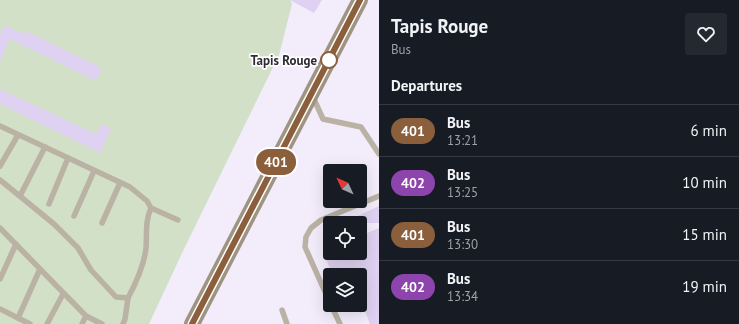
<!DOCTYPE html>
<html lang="en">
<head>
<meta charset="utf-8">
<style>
	body { margin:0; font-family:"PT Sans",sans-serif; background:#242831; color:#f1f3f6; height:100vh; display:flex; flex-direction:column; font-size:15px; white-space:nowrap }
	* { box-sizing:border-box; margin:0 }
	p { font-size:13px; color:#9ea1a6 }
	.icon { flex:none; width:22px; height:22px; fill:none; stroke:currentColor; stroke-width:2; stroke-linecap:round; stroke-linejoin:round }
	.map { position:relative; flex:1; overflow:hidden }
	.panel { display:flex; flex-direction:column; background:#171b24; width:360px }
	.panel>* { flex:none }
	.badge { padding:0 8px; border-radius:13px; font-size:14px; line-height:26px }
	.needle { width:26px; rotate:314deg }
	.controls { position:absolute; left:323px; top:164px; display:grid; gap:8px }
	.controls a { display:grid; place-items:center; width:44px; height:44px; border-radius:4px; background:#171b24; box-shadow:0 4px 16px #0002; font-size:20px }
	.map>.badge { position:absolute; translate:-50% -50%; box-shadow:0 0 0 2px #fff }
	h2 { padding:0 12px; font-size:15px; line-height:36px }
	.round { display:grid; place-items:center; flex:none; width:42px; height:42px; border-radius:4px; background:#242831 }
	.overview { display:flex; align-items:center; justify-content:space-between; height:68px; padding:0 12px }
	h1 { font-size:19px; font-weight:800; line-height:30px }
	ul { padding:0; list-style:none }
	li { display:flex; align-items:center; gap:12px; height:52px; padding:0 12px; border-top:1px solid #363941 }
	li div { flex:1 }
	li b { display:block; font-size:15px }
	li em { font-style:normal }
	li .badge { min-width:44px; font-weight:700; text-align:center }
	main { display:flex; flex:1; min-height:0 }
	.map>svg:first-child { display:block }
	.green { fill:#d1e0c6 }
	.building { fill:#dfd1f1 }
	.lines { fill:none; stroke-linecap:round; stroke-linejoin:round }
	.service { stroke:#bab2a5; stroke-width:5.5 }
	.secondary { stroke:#9f9481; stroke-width:16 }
	.line-casing { stroke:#fff; stroke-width:9 }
	.line { stroke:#8b5e3c; stroke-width:6 }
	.stop-dot { fill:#fff; stroke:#8b5e3c; stroke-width:2 }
	.labels { text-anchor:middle; stroke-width:3.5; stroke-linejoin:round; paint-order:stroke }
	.stop-label { font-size:13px; font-weight:bold; fill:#2f2a34; stroke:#fff; text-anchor:end }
</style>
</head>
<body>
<main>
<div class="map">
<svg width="379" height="324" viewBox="0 0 379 324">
	<rect width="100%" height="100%" fill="#f2ecfb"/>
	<path class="green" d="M 0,0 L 290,0 L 292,4 L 279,55 L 182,253 L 149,324 L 0,324 Z"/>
	<g class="building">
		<path d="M 290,0 L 322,0 L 314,13 Z"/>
		<path d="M 4,25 L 25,34 L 26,31 L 102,68 L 96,81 L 10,39 L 0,62 L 0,35 Z"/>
		<path d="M 0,89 L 96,134 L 101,124 L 111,128 L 100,153 L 0,104 Z"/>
		<path d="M 379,206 L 379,223 L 342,223 Z"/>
		<path d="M 379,228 L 379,324 L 370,324 L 365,311 L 360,313 L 360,275 L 333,275 L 323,253 L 360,253 L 360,236 Z"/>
	</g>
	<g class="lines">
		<g class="service">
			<path d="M 313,97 L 323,119 L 361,127 L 379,154"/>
			<path d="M 0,126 L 130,187 L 147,201 L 151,208"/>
			<path d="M 0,166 L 18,135"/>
			<path d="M 0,180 L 54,224 L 78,248 L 91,270 L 116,297 L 128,298 C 136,283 144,266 146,248 C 147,234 145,221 151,208 L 178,220"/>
			<path d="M 20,196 L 45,147"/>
			<path d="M 49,204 L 68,158"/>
			<path d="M 74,216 L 94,171"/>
			<path d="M 102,223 L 120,183"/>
			<path d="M 0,228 L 86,316 L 102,324"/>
			<path d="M 0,279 L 16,244"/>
			<path d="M 330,303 L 305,247 L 306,237 L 311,228 L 321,220 L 379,196"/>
			<path d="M 331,305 L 340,324"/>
			<path d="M 0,309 L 30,324"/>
			<path d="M 282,310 L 287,324"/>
			<path d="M 18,318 L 40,269"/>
			<path d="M 47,324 L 63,294"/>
			<path d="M 82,324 L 86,316"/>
			<path d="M 123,324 L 125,319 L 128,298"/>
		</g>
		<path class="secondary" d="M 192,324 L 360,0"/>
	</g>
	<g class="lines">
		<g class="line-casing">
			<path id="line" d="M 192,324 L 360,0"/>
		</g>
		<use href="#line" class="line"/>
	</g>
	<circle class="stop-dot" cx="329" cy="60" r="8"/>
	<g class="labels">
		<g class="stop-label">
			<text x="317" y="65">Tapis Rouge</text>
		</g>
	</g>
</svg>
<div class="controls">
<a><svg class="needle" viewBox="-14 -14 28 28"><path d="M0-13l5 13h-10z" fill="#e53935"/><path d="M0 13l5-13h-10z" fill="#9ea1a6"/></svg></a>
<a><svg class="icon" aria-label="locate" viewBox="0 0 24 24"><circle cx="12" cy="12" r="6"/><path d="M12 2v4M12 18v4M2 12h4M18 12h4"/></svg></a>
<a><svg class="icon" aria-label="layers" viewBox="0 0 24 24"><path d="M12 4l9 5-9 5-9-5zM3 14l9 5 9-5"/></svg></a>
</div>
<b class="badge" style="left:276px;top:162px;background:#8b5e3c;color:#fff">401</b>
</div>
<section class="panel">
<div class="overview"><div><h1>Tapis Rouge</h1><p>Bus</p></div><a class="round"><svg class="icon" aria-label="heart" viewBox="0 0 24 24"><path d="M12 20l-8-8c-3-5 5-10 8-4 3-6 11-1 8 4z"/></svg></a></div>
<h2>Departures</h2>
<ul>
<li><span class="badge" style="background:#8b5e3c;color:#fff">401</span><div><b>Bus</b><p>13:21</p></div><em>6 min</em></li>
<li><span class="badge" style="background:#8e44ad;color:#fff">402</span><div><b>Bus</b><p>13:25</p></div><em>10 min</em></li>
<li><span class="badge" style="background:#8b5e3c;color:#fff">401</span><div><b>Bus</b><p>13:30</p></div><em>15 min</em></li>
<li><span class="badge" style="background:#8e44ad;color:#fff">402</span><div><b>Bus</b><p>13:34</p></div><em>19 min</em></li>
</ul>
</section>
</main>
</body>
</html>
